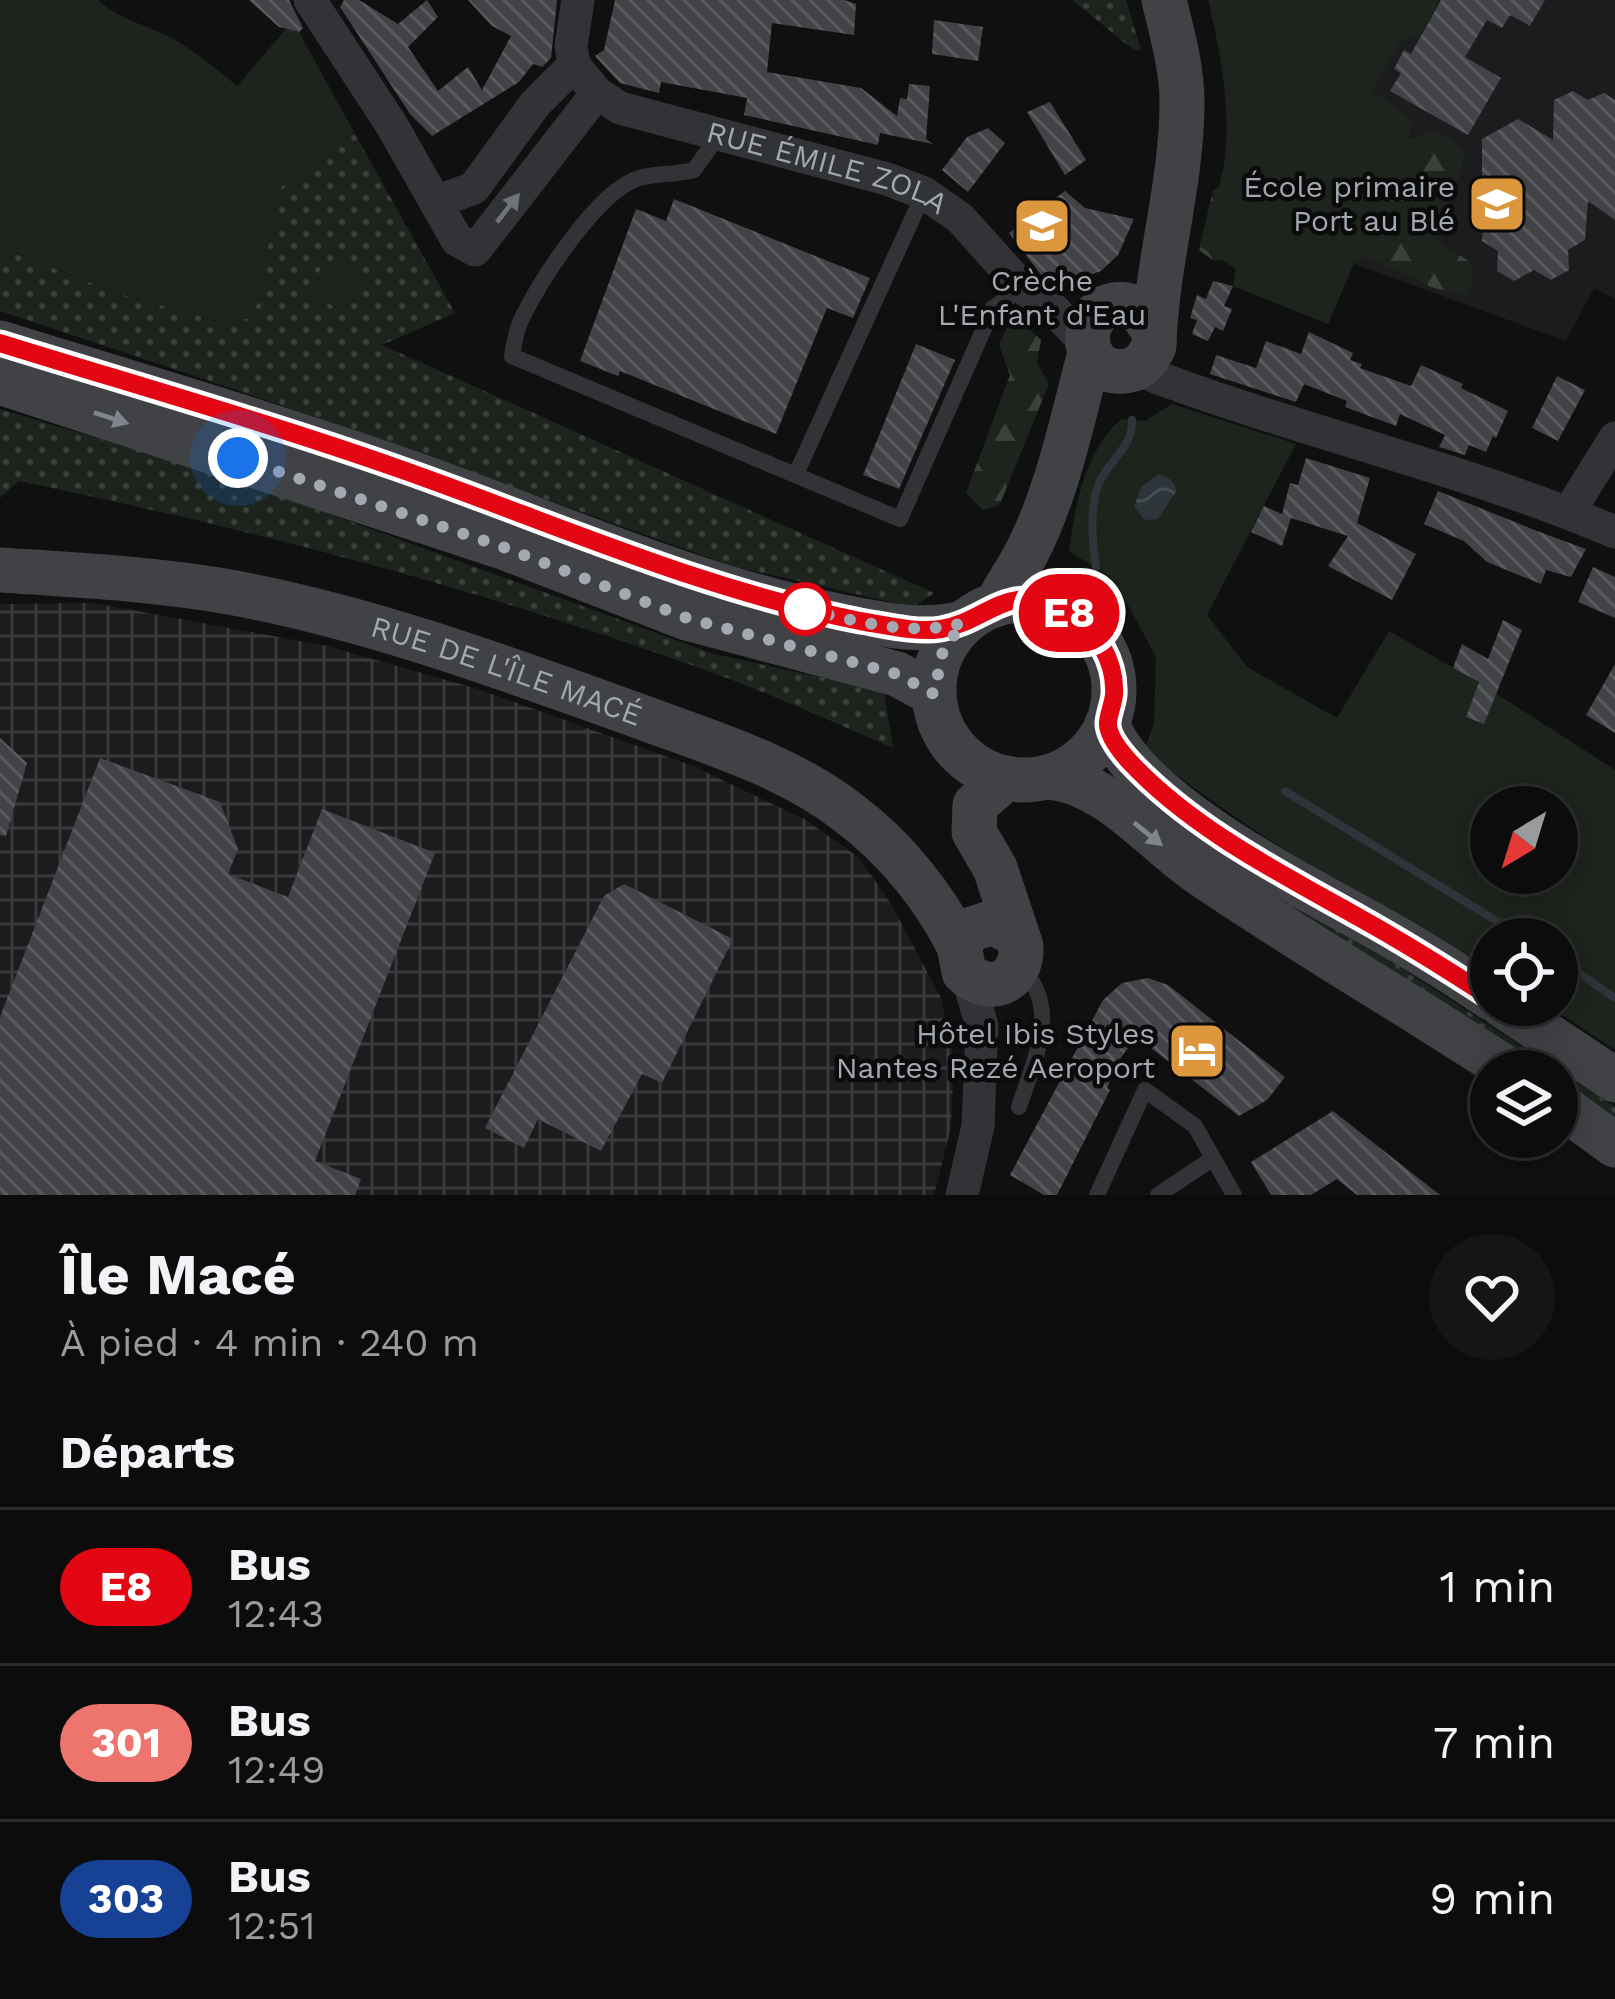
<!DOCTYPE html>
<html lang="fr">
<head>
<meta charset="utf-8">
<style>
	body { margin:0; font-family:"Work Sans",sans-serif; background:#151516; color:#f1f3f6; height:100vh; display:flex; flex-direction:column; font-size:45px; white-space:nowrap }
	* { box-sizing:border-box; margin:0 }
	p { font-size:39px; color:#9a9b9d }
	.icon { flex:none; width:66px; height:66px; fill:none; stroke:currentColor; stroke-width:2; stroke-linecap:round; stroke-linejoin:round }
	.map { position:relative; height:1195px; overflow:hidden }
	.sheet { display:flex; flex-direction:column; background:#0c0c0d; flex:1 }
	.sheet>* { flex:none }
	.badge { padding:0 24px; border-radius:39px; font-size:42px; line-height:78px }
	.needle { width:78px; rotate:218deg }
	.buttons { position:absolute; left:1470px; top:786px; display:grid; gap:24px }
	.buttons a { display:grid; place-items:center; width:108px; height:108px; border-radius:50%; background:#0c0c0d; box-shadow:0 6px 30px #0003,0 0 0 3px #2c2c2e; font-size:60px }
	.you { position:absolute; width:60px; height:60px; margin:-30px; border:9px solid #fff; border-radius:50%; background:#1a73e8; box-shadow:0 0 0 18px #1a73e833 }
	.map>.badge { position:absolute; translate:-50% -50%; box-shadow:0 0 0 6px #fff }
	h2 { padding:0 60px; font-size:45px; line-height:108px }
	.round { display:grid; place-items:center; flex:none; width:126px; height:126px; border-radius:63px; background:#151516 }
	.headline { display:flex; align-items:center; justify-content:space-between; height:204px; padding:0 60px }
	h1 { font-size:57px; font-weight:700; line-height:90px }
	ul { padding:0; list-style:none }
	li { display:flex; align-items:center; gap:36px; height:156px; padding:0 60px; border-top:3px solid #2c2c2e }
	li div { flex:1 }
	li b { display:block; font-size:45px }
	li em { font-style:normal }
	li .badge { min-width:132px; font-weight:700; text-align:center }
	.map>svg:first-child { display:block }
	.built { fill:#1c1c1e }
	.industrial { fill:url(#industrial-grid) }
	.grass { fill:url(#grass-dots) }
	.forest { fill:url(#forest-firs) }
	.green { fill:#1d231d; fill-rule:evenodd }
	.water { fill:url(#water-waves) }
	.lines { fill:none; stroke-linecap:round; stroke-linejoin:round }
	.stream { stroke:#2d353a; stroke-width:8 }
	.building { fill:url(#building-back-hatch) }
	.lane { stroke:#323336; stroke-width:16 }
	.street { stroke:#323336; stroke-width:33 }
	.secondary { stroke:#404246; stroke-width:45 }
	.oneway { fill:#70737a }
	.oneway2 { fill:#80848c }
	.line-casing { stroke:#fff; stroke-width:27 }
	.line { stroke:#e30613; stroke-width:18 }
	.walk { stroke:#a3a8b1; stroke-width:12; stroke-dasharray:0 21.6 }
	.stop-dot { fill:#fff; stroke:#e30613; stroke-width:6 }
	.labels { text-anchor:middle; stroke-width:9; stroke-linejoin:round; paint-order:stroke }
	.street-label { font-size:30px; fill:#a3a8b1; stroke:#0b0b0c }
	.poi-label { font-size:30px; fill:#a3a8b1; stroke:#0b0b0c; text-anchor:end }
</style>
</head>
<body>
<div class="map">
<svg width="1615" height="1195" viewBox="0 0 1615 1195">
	<defs>
		<pattern id="industrial-grid" width="8" height="8" patternUnits="userSpaceOnUse" patternTransform="scale(3)"><rect width="8" height="8" fill="#1c1c1e"/><path d="M0 4h8M4 0v8" fill="none" stroke="#3a3a3c"/></pattern>
		<pattern id="grass-dots" width="8" height="8" patternUnits="userSpaceOnUse" patternTransform="scale(3)"><rect width="8" height="8" fill="#1d231d"/><path d="M2 2h.1M6 6h.1" fill="none" stroke="#3b403b" stroke-width="1.8" stroke-linecap="round"/></pattern>
		<pattern id="forest-firs" width="22" height="20" patternUnits="userSpaceOnUse" patternTransform="scale(3)"><rect width="22" height="20" fill="#1d231d"/><path d="M5 1l3.5 6h-7zM16 11l3.5 6h-7z" fill="#3b403b"/></pattern>
		<pattern id="water-waves" width="16" height="10" patternUnits="userSpaceOnUse" patternTransform="scale(3)"><rect width="16" height="10" fill="#2d353a"/><path d="M0 5q4-4 8 0t8 0" fill="none" stroke="#484f54"/></pattern>
		<pattern id="building-back-hatch" width="6" height="6" patternUnits="userSpaceOnUse" patternTransform="scale(3)"><rect width="6" height="6" fill="#424347"/><path d="M-1 5l2 2M0 0l6 6M5-1l2 2" fill="none" stroke="#5a5b5f"/></pattern>
	</defs>
	<rect width="100%" height="100%" fill="#101011"/>
	<path class="built" d="M 1439,0 L 1615,0 L 1615,299 L 1594,288 L 1566,341 L 1352,263 L 1371,92 L 1401,42 Z"/>
	<path class="industrial" d="M 94,603 L 327,646 L 481,690 L 693,766 L 806,820 L 858,857 L 890,902 L 941,998 L 954,1060 L 951,1127 L 934,1195 L 0,1195 L 0,604 Z"/>
	<g class="grass">
		<path d="M 1072,0 L 1126,0 L 1141,50 L 1135,51 Z"/>
		<path d="M 354,132 L 455,313 L 382,345 L 934,593 L 913,607 L 732,566 L 331,422 L 0,311 L 0,247 L 114,292 L 217,321 L 253,318 L 280,188 Z"/>
		<path d="M 0,409 L 242,482 L 714,654 L 884,691 L 893,748 C 834,723 776,696 716,674 C 489,591 256,530 19,481 L 0,498 Z"/>
		<path d="M 1119,784 L 1615,1107 L 1615,1124 L 1557,1082 L 1557,1071 L 1541,1071 L 1385,967 L 1252,887 Z"/>
	</g>
	<g class="forest">
		<path d="M 1428,131 L 1449,138 L 1464,151 C 1463,185 1442,207 1435,239 C 1446,251 1460,253 1471,263 L 1473,281 L 1466,296 L 1431,287 L 1366,256 L 1341,271 L 1271,252 L 1214,261 L 1199,250 L 1213,190 L 1267,165 L 1399,146 Z"/>
		<path d="M 1008,325 L 1025,325 L 1041,340 L 1037,363 L 1049,384 L 999,506 L 983,510 L 966,493 L 1010,375 L 999,345 Z"/>
	</g>
	<g class="green">
		<path d="M 0,0 L 98,0 C 119,19 141,23 166,35 C 193,49 214,67 237,86 L 286,29 L 299,32 L 354,132 L 280,188 L 254,318 L 217,321 L 114,292 L 0,247 Z"/>
		<path d="M 1208,0 L 1439,0 L 1422,33 L 1401,42 L 1372,91 L 1415,121 L 1328,324 L 1233,286 L 1236,269 L 1201,247 C 1212,213 1224,179 1226,144 C 1229,97 1219,45 1208,0 Z"/>
		<path d="M 344,262 L 358,270 L 361,293 L 336,308 L 311,292 L 322,266 Z"/>
		<path d="M 1172,404 L 1296,444 L 1207,615 L 1247,667 L 1337,718 L 1389,631 L 1480,683 L 1615,770 L 1615,1050 L 1547,1005 L 1557,1005 L 1557,939 L 1491,939 L 1491,970 C 1435,935 1378,905 1321,872 C 1260,836 1201,794 1144,751 L 1154,724 L 1156,657 L 1115,581 L 1069,551 C 1075,505 1085,451 1121,419 L 1145,421 ZM 1491,807 L 1557,807 L 1557,873 L 1491,873 Z"/>
	</g>
	<path class="water" d="M 1159,474 L 1170,479 L 1177,490 L 1158,519 L 1145,520 L 1134,507 L 1141,487 Z"/>
	<g class="lines">
		<g class="stream">
			<path d="M 1096,567 C 1092,543 1089,501 1101,479 C 1112,458 1133,446 1132,420"/>
			<path d="M 1285,791 L 1526,939"/>
			<path d="M 1557,958 L 1615,998"/>
		</g>
	</g>
	<g class="building">
		<path d="M 249,0 L 289,0 L 303,28 L 299,32 L 279,27 Z"/>
		<path d="M 344,0 L 359,0 L 398,24 L 427,0 L 438,17 L 408,47 L 438,91 L 468,67 L 482,90 L 511,36 L 492,26 L 468,0 L 557,0 L 551,58 L 542,67 L 533,64 L 519,82 L 432,136 L 410,114 L 340,7 Z"/>
		<path d="M 615,0 L 844,0 L 856,4 L 854,35 L 772,23 L 767,72 L 861,88 L 897,116 L 900,98 L 907,99 L 909,84 L 930,86 L 926,139 L 933,144 L 880,133 L 878,145 L 744,115 L 747,98 L 661,82 L 659,93 L 620,83 L 595,56 L 604,50 Z"/>
		<path d="M 1441,0 L 1545,0 L 1530,26 L 1510,15 L 1502,28 L 1487,20 L 1465,57 L 1501,78 L 1468,135 L 1390,91 L 1401,73 L 1394,69 L 1404,50 L 1411,54 Z"/>
		<path d="M 934,20 L 983,27 L 978,61 L 932,54 Z"/>
		<path d="M 1573,91 L 1588,100 L 1604,93 L 1615,100 L 1615,220 L 1588,201 L 1585,240 L 1568,250 L 1569,270 L 1551,280 L 1534,270 L 1514,281 L 1497,271 L 1498,251 L 1482,241 L 1484,219 L 1523,203 L 1482,180 L 1482,139 L 1518,119 L 1553,140 L 1554,100 Z"/>
		<path d="M 1050,102 L 1086,160 L 1065,175 L 1027,112 Z"/>
		<path d="M 988,128 L 1005,143 L 968,192 L 942,170 L 967,137 Z"/>
		<path d="M 1065,191 L 1085,208 L 1134,219 L 1118,255 L 1101,271 L 1079,279 L 1041,275 L 1009,233 Z"/>
		<path d="M 674,199 L 870,278 L 853,318 L 827,308 L 776,434 L 620,371 L 618,376 L 580,361 L 636,209 L 666,221 Z"/>
		<path d="M 1213,281 L 1233,286 L 1224,306 L 1232,309 L 1223,331 L 1215,327 L 1208,341 L 1192,334 L 1197,320 L 1190,318 L 1197,295 L 1206,299 Z"/>
		<path d="M 1309,332 L 1353,353 L 1350,360 L 1362,364 L 1360,368 L 1411,386 L 1421,365 L 1463,384 L 1461,388 L 1508,411 L 1496,438 L 1493,436 L 1486,452 L 1469,445 L 1465,455 L 1439,447 L 1445,435 L 1400,414 L 1396,426 L 1345,407 L 1347,401 L 1304,384 L 1296,402 L 1210,374 L 1216,355 L 1256,368 L 1266,341 L 1301,354 Z"/>
		<path d="M 916,344 L 955,360 L 899,489 L 863,475 Z"/>
		<path d="M 1557,376 L 1585,390 L 1558,441 L 1532,428 Z"/>
		<path d="M 1306,458 L 1370,478 L 1357,523 L 1416,554 L 1392,600 L 1328,566 L 1348,536 L 1291,518 L 1282,546 L 1251,532 L 1264,506 L 1282,514 L 1290,483 L 1298,485 Z"/>
		<path d="M 1438,491 L 1537,531 L 1586,549 L 1571,577 L 1546,570 L 1541,584 L 1487,562 L 1464,541 L 1424,524 Z"/>
		<path d="M 1593,567 L 1615,577 L 1615,618 L 1578,602 Z"/>
		<path d="M 1503,620 L 1522,630 L 1484,724 L 1466,717 L 1479,682 L 1453,668 L 1462,644 L 1488,659 Z"/>
		<path d="M 1615,664 L 1615,733 L 1586,715 Z"/>
		<path d="M 0,738 L 27,763 L 6,836 L 0,835 Z"/>
		<path d="M 100,758 L 220,802 L 238,849 L 228,874 L 288,897 L 322,809 L 435,853 L 315,1161 L 361,1179 L 355,1195 L 0,1195 L 0,1017 Z"/>
		<path d="M 624,884 L 733,939 L 662,1083 L 642,1074 L 601,1151 L 538,1119 L 524,1148 L 485,1128 L 604,896 Z"/>
		<path d="M 1148,978 L 1168,985 L 1285,1077 L 1267,1100 L 1239,1116 L 1137,1037 L 1122,1056 L 1107,1088 L 1110,1090 L 1057,1195 L 1044,1195 L 1010,1175 L 1103,1000 L 1122,983 Z"/>
		<path d="M 1333,1111 L 1440,1195 L 1357,1195 L 1337,1179 L 1311,1195 L 1271,1195 L 1251,1162 Z"/>
	</g>
	<g class="lines">
		<g class="lane">
			<path d="M 718,136 L 694,170 C 676,175 656,173 639,178 C 597,191 540,281 521,320 C 516,331 514,344 512,356 L 900,519 L 993,308 L 1023,288"/>
			<path d="M 796,474 L 924,193"/>
			<path d="M 1019,1107 C 1034,1060 1062,1007 1020,967"/>
			<path d="M 1097,1195 L 1145,1090 L 1195,1126 L 1234,1195"/>
			<path d="M 1158,1195 L 1212,1159"/>
		</g>
		<g class="street">
			<path d="M 310,0 L 391,124 L 457,240 L 475,250 L 597,93"/>
			<path id="s1" d="M 578,0 L 571,46 L 574,65 L 597,93 L 620,108 L 887,179 L 924,193 L 960,218 L 1023,288 L 1055,311 L 1087,344"/>
			<path d="M 436,202 L 474,188 L 535,104 L 574,65"/>
			<path d="M 1135,369 C 1292,430 1459,466 1615,532"/>
			<path d="M 1569,512 L 1615,438"/>
			<path d="M 962,1195 L 978,1126 L 982,1026 L 967,975"/>
		</g>
		<g class="secondary">
			<path d="M 1154,331 L 1138,308 C 1076,286 1070,378 1126,371 C 1141,369 1148,359 1154,346 C 1156,264 1182,185 1182,102 C 1182,68 1172,33 1164,0"/>
			<path d="M 0,343 C 133,384 267,423 399,469 C 544,519 686,586 838,616 C 880,624 921,634 963,623"/>
			<path d="M 0,382 L 503,547 L 687,618 L 897,674 L 934,694"/>
			<path id="s2" d="M 0,570 C 79,575 157,579 235,593 C 373,619 505,668 636,715 C 708,742 788,765 850,814 C 895,848 934,896 959,946"/>
			<circle cx="1024" cy="690" r="90"/>
			<path d="M 997,604 C 1006,587 1017,571 1026,554 C 1058,492 1072,420 1090,353"/>
			<path d="M 1107,724 C 1142,812 1324,895 1406,944 C 1435,961 1463,979 1491,998"/>
			<path d="M 1050,777 C 1109,783 1153,842 1201,874 C 1302,943 1408,1004 1510,1071"/>
			<path d="M 1006,778 L 975,805 L 974,832 L 995,868 L 1021,946 C 1023,982 990,997 964,972 L 959,946 L 969,930 L 993,922 L 1015,934"/>
			<path d="M 1502,1005 L 1615,1080"/>
			<path d="M 1557,1103 L 1615,1145"/>
		</g>
	</g>
	<defs><path id="oneway-solid" d="M-6-.8H1V-3.2L6.5 0L1 3.2V.8H-6Z" transform="scale(3)"/></defs>
	<use class="oneway" href="#oneway-solid" transform="translate(508 208) rotate(-52)"/>
	<g class="oneway2">
		<use href="#oneway-solid" transform="translate(111 418) rotate(18)"/>
		<use href="#oneway-solid" transform="translate(1148 834) rotate(39)"/>
	</g>
	<g class="lines">
		<g class="line-casing">
			<path id="line" d="M 0,343 C 132,384 266,422 397,468 C 551,522 699,589 860,621 C 885,625 916,633 941,629 C 989,621 1009,578 1068,612 C 1097,629 1116,662 1114,695 C 1113,704 1109,713 1108,722 C 1107,735 1120,751 1129,761 C 1191,828 1280,873 1360,918 C 1405,943 1448,970 1491,998"/>
		</g>
		<use href="#line" class="line"/>
		<path class="walk" d="M 238,458 L 503,547 L 687,618 L 897,674 L 934,694 L 943,650 L 963,623 C 912,637 855,621 805,609"/>
	</g>
	<defs>
		<g id="school-square" transform="scale(3)"><rect x="-9" y="-9" width="18" height="18" rx="4" fill="#dc973d" stroke="#0b0b0c"/><path d="M0-5L7-2L0 1L-7-2ZM-4 1L0 2.5L4 1V4Q0 6-4 4Z" fill="#fff"/></g>
		<g id="hotel-square" transform="scale(3)"><rect x="-9" y="-9" width="18" height="18" rx="4" fill="#dc973d" stroke="#0b0b0c"/><path d="M-6-4.5h1.5V1H6V5H4.5V3h-9V5H-6ZM-4 0a1.8 1.8 0 1 1 3.6 0ZM.5 0V-2.5h3Q6-2.5 6 0Z" fill="#fff"/></g>
	</defs>
	<g fill-rule="evenodd">
		<use href="#school-square" x="1497" y="204"/>
		<use href="#school-square" x="1042" y="226"/>
		<use href="#hotel-square" x="1197" y="1051"/>
	</g>
	<circle class="stop-dot" cx="805" cy="609" r="24"/>
	<g class="labels">
		<g class="street-label">
			<text dy="10" stroke="none"><textPath href="#s1" startOffset="345">RUE ÉMILE ZOLA</textPath></text>
			<text dy="10" stroke="none"><textPath href="#s2" startOffset="519">RUE DE L'ÎLE MACÉ</textPath></text>
		</g>
		<g class="poi-label">
			<text x="1455" y="197">École primaire<tspan x="1455" dy="34">Port au Blé</tspan></text>
			<text x="1042" y="291" text-anchor="middle">Crèche<tspan x="1042" dy="34">L'Enfant d'Eau</tspan></text>
			<text x="1155" y="1044">Hôtel Ibis Styles<tspan x="1155" dy="34">Nantes Rezé Aeroport</tspan></text>
		</g>
	</g>
</svg>
<div class="buttons">
<a><svg class="needle" viewBox="-14 -14 28 28"><path d="M0-13l5 13h-10z" fill="#e53935"/><path d="M0 13l5-13h-10z" fill="#9a9b9d"/></svg></a>
<a><svg class="icon" aria-label="locate" viewBox="0 0 24 24"><circle cx="12" cy="12" r="6"/><path d="M12 2v4M12 18v4M2 12h4M18 12h4"/></svg></a>
<a><svg class="icon" aria-label="layers" viewBox="0 0 24 24"><path d="M12 4l9 5-9 5-9-5zM3 14l9 5 9-5"/></svg></a>
</div>
<div class="you" style="left:238px;top:458px"></div>
<b class="badge" style="left:1069px;top:613px;background:#e30613;color:#fff">E8</b>
</div>
<section class="sheet">
<div class="headline"><div><h1>Île Macé</h1><p>À pied · 4 min · 240 m</p></div><a class="round"><svg class="icon" aria-label="heart" viewBox="0 0 24 24"><path d="M12 20l-8-8c-3-5 5-10 8-4 3-6 11-1 8 4z"/></svg></a></div>
<h2>Départs</h2>
<ul>
<li><span class="badge" style="background:#e30613;color:#fff">E8</span><div><b>Bus</b><p>12:43</p></div><em>1 min</em></li>
<li><span class="badge" style="background:#ee756d;color:#fff">301</span><div><b>Bus</b><p>12:49</p></div><em>7 min</em></li>
<li><span class="badge" style="background:#164194;color:#fff">303</span><div><b>Bus</b><p>12:51</p></div><em>9 min</em></li>
</ul>
</section>
</body>
</html>
